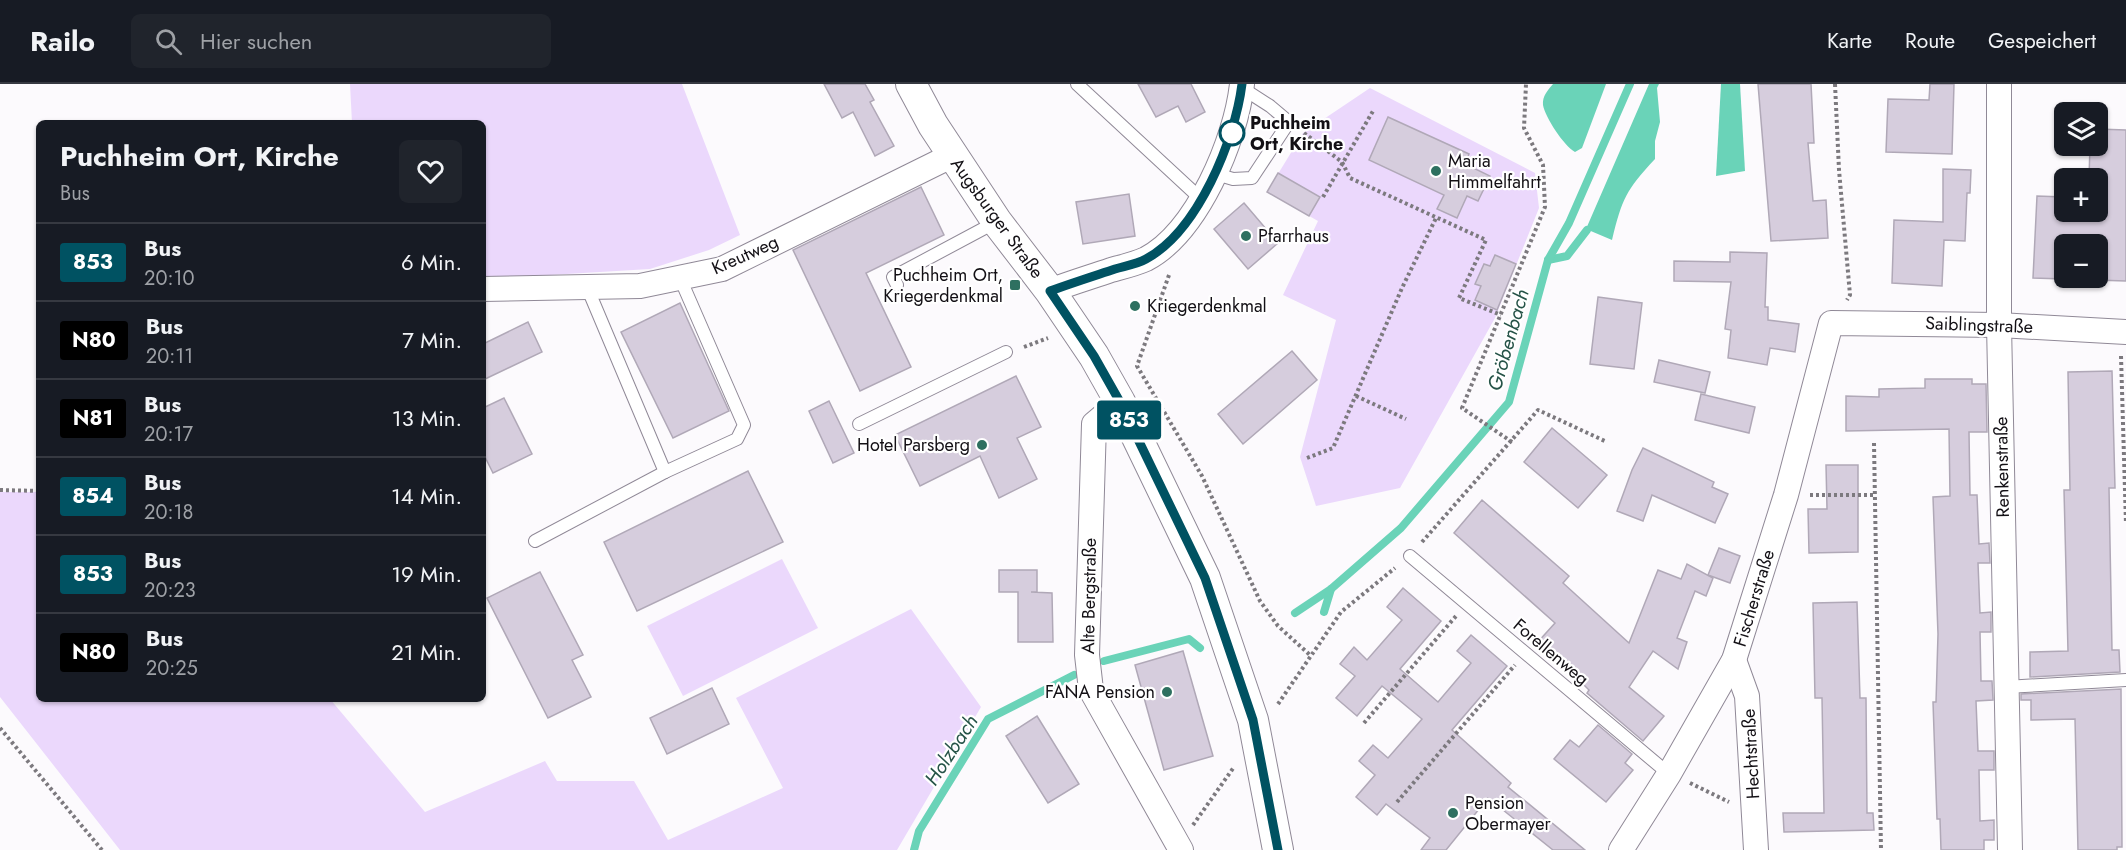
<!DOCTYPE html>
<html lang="de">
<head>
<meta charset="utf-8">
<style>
	body { margin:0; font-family:Jost,sans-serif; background:#20242c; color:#f1f3f6; height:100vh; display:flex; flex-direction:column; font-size:22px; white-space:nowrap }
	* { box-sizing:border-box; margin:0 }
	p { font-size:20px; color:#9ea1a6 }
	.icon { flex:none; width:33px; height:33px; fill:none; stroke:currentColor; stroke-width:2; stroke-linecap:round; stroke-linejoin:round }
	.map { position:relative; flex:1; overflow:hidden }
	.sheet { position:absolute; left:36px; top:36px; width:450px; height:582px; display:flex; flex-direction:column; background:#171b24; border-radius:9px; box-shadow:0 2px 4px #0004 }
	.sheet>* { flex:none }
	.badge { padding:0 12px; border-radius:4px; font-size:21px; line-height:39px }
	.tools { position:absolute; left:2054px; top:18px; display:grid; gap:12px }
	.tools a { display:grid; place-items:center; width:54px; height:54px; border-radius:9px; background:#171b24; box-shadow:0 2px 4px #0004; font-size:30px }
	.map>.badge { position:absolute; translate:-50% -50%; box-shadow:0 0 0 3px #fff }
	.round { display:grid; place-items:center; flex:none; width:63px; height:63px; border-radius:9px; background:#20242c }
	.head { display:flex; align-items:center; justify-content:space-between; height:102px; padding:0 24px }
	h1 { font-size:28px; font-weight:700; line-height:45px }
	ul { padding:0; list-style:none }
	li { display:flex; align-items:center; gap:18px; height:78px; padding:0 24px; border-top:2px solid #363941 }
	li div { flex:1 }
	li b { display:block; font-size:22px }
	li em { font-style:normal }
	li .badge { min-width:66px; font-weight:700; text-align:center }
	header { display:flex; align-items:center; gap:36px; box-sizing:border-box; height:84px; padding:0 30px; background:#171b24; border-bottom:2px solid #363941 }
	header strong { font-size:28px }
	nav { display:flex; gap:33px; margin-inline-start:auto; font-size:21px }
	.search { width:420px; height:54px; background:#20242c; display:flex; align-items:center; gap:15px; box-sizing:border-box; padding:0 21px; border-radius:9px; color:#9ea1a6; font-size:22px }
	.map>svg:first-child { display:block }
	.green { fill:#ebd8fc }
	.water { fill:#6ad3b8 }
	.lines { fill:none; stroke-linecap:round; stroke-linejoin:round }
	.stream { stroke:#6ad3b8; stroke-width:8 }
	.building { fill:#d6cddd; stroke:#b0a8b7; stroke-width:1.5; fill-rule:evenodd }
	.service-casing { stroke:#908997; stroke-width:14 }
	.minor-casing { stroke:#908997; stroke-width:26 }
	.tertiary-casing { stroke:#908997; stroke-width:32 }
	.path { stroke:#7c797e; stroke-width:4; stroke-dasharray:3 3; stroke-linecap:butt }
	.service { stroke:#fff; stroke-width:12 }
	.minor { stroke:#fff; stroke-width:24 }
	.tertiary { stroke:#fff; stroke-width:30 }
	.line-casing { stroke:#fff; stroke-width:14 }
	.line { stroke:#005262; stroke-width:9 }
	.stop-dot { fill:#fff; stroke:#005262; stroke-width:3 }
	.poi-dot { fill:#2e7060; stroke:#fff; stroke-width:2 }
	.labels { text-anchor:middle; stroke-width:4.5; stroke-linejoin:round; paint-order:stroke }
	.stop-label { font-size:18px; font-weight:bold; fill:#131015; stroke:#fff; text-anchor:start }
	.poi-label { font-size:18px; fill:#131015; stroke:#fff; text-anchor:start }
	.street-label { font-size:18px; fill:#131015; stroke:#fff }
	.water-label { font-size:20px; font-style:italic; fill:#265348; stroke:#fff }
</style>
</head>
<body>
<header>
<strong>Railo</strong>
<div class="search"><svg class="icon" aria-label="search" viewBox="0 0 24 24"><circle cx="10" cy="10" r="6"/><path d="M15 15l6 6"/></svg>Hier suchen</div>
<nav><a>Karte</a><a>Route</a><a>Gespeichert</a></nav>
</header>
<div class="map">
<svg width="2126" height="766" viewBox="0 0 2126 766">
	<rect width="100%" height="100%" fill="#fcfafd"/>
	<g class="green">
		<path d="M 350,0 L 682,0 L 740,151 L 709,166 L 650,185 L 483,195 L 483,39 L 352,39 Z"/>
		<path d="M 1370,4 L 1535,89 L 1539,124 L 1495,234 L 1400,404 L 1316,422 L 1300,373 L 1336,236 L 1283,211 L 1318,137 L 1267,108 L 1303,49 Z"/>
		<path d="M 0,408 L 39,408 L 39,615 L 330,615 L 425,728 L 545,677 L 557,697 L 634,697 L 668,756 L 783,704 L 736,614 L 911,525 L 981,623 L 897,766 L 120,766 L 0,613 Z"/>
		<path d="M 782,475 L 818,544 L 683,612 L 647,542 Z"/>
	</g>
	<g class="water">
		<path d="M 1553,0 L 1606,0 L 1582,64 L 1575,68 C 1564,62 1545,33 1543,21 C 1542,12 1548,6 1553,0 Z"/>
		<path d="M 1649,0 L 1659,0 L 1657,4 L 1660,38 L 1655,57 L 1655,75 C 1626,106 1622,115 1612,156 L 1586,145 Z"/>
		<path d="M 1721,0 L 1740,0 L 1745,87 L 1716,92 Z"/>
	</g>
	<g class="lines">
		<g class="stream">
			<path d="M 1548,176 L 1567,172 L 1587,146"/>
			<path d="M 1324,528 L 1331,505"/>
			<path d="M 1295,529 L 1331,505 L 1401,444 L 1509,318 L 1548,176 L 1569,139 L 1630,0"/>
			<path d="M 1104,577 L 1189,555 L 1200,564"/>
			<path d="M 914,766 L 919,747 L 988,635 L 1074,591"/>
		</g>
	</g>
	<g class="building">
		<path d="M 824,0 L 865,0 L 874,16 L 870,18 L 894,62 L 875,72 L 853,28 L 842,34 Z"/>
		<path d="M 1138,0 L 1191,0 L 1205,28 L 1186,38 L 1178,22 L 1156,33 Z"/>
		<path d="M 1758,0 L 1811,0 L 1814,59 L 1808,59 L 1813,117 L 1826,116 L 1828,154 L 1771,157 Z"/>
		<path d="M 1930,0 L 1954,0 L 1952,70 L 1886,68 L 1888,15 L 1929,16 Z"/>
		<path d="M 1388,33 L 1469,70 L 1465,80 L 1490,92 L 1478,117 L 1467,112 L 1457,134 L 1437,125 L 1444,111 L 1369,76 Z"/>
		<path d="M 2097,45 L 2126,46 L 2126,197 L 2033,194 L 2037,112 L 2064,113 L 2064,128 L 2097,128 L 2097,94 L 2089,94 L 2090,62 L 2097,62 ZM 2064,160 L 2097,160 L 2097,194 L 2064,194 Z"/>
		<path d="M 1943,85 L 1971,86 L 1970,109 L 1967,109 L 1965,157 L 1944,156 L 1942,202 L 1892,199 L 1894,136 L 1943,138 Z"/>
		<path d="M 1278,89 L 1320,113 L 1309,132 L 1267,108 Z"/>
		<path d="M 921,103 L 944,151 L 866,189 L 911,283 L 860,307 L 793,166 Z"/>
		<path d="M 1129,110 L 1135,152 L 1083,160 L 1076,118 Z"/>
		<path d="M 1244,119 L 1278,159 L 1248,185 L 1214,145 Z"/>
		<path d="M 1730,168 L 1767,169 L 1765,223 L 1768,223 L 1768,236 L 1799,240 L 1795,268 L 1770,264 L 1767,281 L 1728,274 L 1731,246 L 1725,245 L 1731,198 L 1674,197 L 1674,177 L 1730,178 Z"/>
		<path d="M 1495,171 L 1516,180 L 1497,226 L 1475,216 L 1481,202 L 1475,200 L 1484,180 L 1490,182 Z"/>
		<path d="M 1598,213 L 1642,219 L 1634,285 L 1590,280 Z"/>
		<path d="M 680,219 L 729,327 L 673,354 L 621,248 Z"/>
		<path d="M 528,238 L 542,268 L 483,296 L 483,260 Z"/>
		<path d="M 1292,267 L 1317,296 L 1243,360 L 1218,330 Z"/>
		<path d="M 1659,276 L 1710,288 L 1705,309 L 1654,298 Z"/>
		<path d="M 2112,287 L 2115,404 L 2109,404 L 2112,566 L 2119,566 L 2120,588 L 2030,593 L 2030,568 L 2068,567 L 2064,406 L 2070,406 L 2068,288 Z"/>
		<path d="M 1016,292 L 1041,343 L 1017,354 L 1037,395 L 999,414 L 980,372 L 920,402 L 895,351 Z"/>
		<path d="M 1925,295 L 1972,295 L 1972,300 L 1986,300 L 1987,348 L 1969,348 L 1970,411 L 1977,411 L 1979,460 L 1989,459 L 1990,479 L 1978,479 L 1980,529 L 1991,528 L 1991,548 L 1980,548 L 1981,597 L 1992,597 L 1993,616 L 1976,617 L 1978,667 L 1994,667 L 1994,686 L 1979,686 L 1980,737 L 1994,736 L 1994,756 L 1984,756 L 1984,766 L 1941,766 L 1940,735 L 1937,735 L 1933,618 L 1936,618 L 1938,550 L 1933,413 L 1950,412 L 1949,345 L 1846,347 L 1846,312 L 1879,313 L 1879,305 L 1925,304 Z"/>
		<path d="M 1701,310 L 1755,323 L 1749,349 L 1695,336 Z"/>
		<path d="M 504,314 L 532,370 L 493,389 L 483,369 L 483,324 Z"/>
		<path d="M 829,317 L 854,369 L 833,379 L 809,327 Z"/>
		<path d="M 1552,344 L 1607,391 L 1578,424 L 1524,378 Z"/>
		<path d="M 1643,364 L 1714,398 L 1712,403 L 1728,410 L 1715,439 L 1652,411 L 1643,437 L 1617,427 L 1632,386 Z"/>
		<path d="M 1826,381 L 1858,381 L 1858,468 L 1809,469 L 1808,425 L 1827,425 Z"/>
		<path d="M 748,387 L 783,458 L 637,527 L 604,458 Z"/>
		<path d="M 1482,416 L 1569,492 L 1563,499 L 1629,559 L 1658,486 L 1681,495 L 1687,480 L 1713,494 L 1706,512 L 1695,507 L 1677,554 L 1687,558 L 1678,585 L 1653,567 L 1629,603 L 1664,632 L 1643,657 L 1587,609 L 1589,606 L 1573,590 L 1537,559 L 1555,539 L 1454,449 Z"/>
		<path d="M 1719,464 L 1740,472 L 1730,499 L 1708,491 Z"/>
		<path d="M 999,486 L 1037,486 L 1037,508 L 1031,508 L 1052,509 L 1053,558 L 1018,558 L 1018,508 L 999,508 Z"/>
		<path d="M 540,488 L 583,571 L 572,576 L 591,613 L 548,634 L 487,514 Z"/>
		<path d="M 1403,504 L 1441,537 L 1400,585 L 1438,618 L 1471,579 L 1457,567 L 1471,551 L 1507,582 L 1452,646 L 1511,699 L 1508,703 L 1585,766 L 1553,766 L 1488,714 L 1446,766 L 1421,766 L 1430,754 L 1386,720 L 1377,731 L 1356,713 L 1375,691 L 1359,677 L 1373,661 L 1388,674 L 1422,635 L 1382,602 L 1357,632 L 1336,614 L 1355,592 L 1340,580 L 1354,563 L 1367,576 L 1402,536 L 1387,523 Z"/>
		<path d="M 1857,518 L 1860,614 L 1866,614 L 1867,729 L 1873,729 L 1874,746 L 1784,748 L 1783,729 L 1824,729 L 1822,614 L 1815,614 L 1813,519 Z"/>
		<path d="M 1183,567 L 1213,672 L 1164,686 L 1135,581 Z"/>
		<path d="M 712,604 L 729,640 L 667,670 L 650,634 Z"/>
		<path d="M 2121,605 L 2122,763 L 2117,763 L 2117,766 L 2078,766 L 2075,635 L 2031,636 L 2031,616 L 2021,616 L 2021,610 Z"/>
		<path d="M 1037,632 L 1079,700 L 1048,719 L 1006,652 Z"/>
		<path d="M 1598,641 L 1632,670 L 1625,679 L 1633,686 L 1606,718 L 1554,675 L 1570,656 L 1579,663 Z"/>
	</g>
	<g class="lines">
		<g class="service-casing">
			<g id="service">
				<path d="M 1077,0 L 1201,115"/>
				<path d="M 1216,90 L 1233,95 L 1252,94 L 1289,38 L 1270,22 L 1242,4"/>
				<path d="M 897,201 L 893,193 L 996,138"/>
				<path d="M 587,203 L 665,388"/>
				<path d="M 859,340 L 1006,268"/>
				<path d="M 535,457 L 665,388 L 737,355 L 744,341 L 680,194"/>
				<path d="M 1410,472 L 1669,690"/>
				<path d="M 2006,603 L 2126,596"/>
			</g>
		</g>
		<g class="minor-casing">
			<g id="minor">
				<path d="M 1999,0 L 1999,241 L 2010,766"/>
				<path d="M 483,205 L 640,202 L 722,185 L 953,71"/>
				<path d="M 1050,207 C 1070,199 1091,193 1111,186 C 1122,183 1135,180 1146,175 C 1197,148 1236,56 1242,0"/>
				<path d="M 1120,318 L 1094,340 L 1087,571 L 1091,606 L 1181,766"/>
				<path d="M 1734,576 L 1747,612 L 1756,766"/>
				<path d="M 1621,766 L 1669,690 L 1734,576 L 1786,411 L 1831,239 L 1999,241 L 2126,248"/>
			</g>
		</g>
		<g class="tertiary-casing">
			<path id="tertiary" d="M 911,0 L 933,41 L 997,138 L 1050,207 L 1094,272 L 1120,318 L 1205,494 L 1253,636 L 1278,766"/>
		</g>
		<g class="path">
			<path d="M 1835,0 L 1839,86 L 1850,211 L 1847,216"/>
			<path d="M 1304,49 L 1342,78 L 1350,94 L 1486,156 L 1459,214 L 1501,231"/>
			<path d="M 1323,113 L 1373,27"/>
			<path d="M 1169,191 L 1137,282 L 1202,392 L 1260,517 L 1278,542 L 1311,572"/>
			<path d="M 1024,263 L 1048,254"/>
			<path d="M 2121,272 L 2126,440"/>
			<path d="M 1356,312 L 1406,335"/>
			<path d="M 1512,358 L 1462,324 L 1545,123 L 1543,81 L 1524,44 L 1526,0"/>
			<path d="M 1874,359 L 1881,766"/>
			<path d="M 1307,374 L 1333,364 L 1402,204 L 1436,134"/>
			<path d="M 0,406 L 39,407"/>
			<path d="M 1810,411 L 1874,411"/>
			<path d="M 1422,458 L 1538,326 L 1607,358"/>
			<path d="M 1278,620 L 1341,528 L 1395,484"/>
			<path d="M 1364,639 L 1456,532"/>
			<path d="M 0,644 L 102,766"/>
			<path d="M 1690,699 L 1729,718"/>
			<path d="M 1397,718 L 1515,581"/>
			<path d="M 1193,741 L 1234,683"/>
		</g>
		<use href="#service" class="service"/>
		<use href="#minor" class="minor"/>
		<use href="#tertiary" class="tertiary"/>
	</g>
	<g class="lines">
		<g class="line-casing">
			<path id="line" d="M 1242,0 C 1235,56 1198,147 1146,175 C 1137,180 1125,182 1115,185 C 1094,192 1072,199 1050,207 L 1094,272 L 1120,318 L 1205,494 L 1253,636 L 1278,766"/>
		</g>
		<use href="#line" class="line"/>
	</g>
	<circle class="stop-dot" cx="1232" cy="49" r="12"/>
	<g class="poi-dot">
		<circle cx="1436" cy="87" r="6"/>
		<circle cx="1246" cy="152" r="6"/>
		<rect x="1009" y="195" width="12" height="12" rx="3"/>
		<circle cx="1135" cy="222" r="6"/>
		<circle cx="982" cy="361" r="6"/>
		<circle cx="1167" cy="608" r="6"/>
		<circle cx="1453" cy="729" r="6"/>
	</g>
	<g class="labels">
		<g class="stop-label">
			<text x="1250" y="45">Puchheim<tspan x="1250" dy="21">Ort, Kirche</tspan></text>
		</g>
		<g class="poi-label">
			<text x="1448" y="83">Maria<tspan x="1448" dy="21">Himmelfahrt</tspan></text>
			<text x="1258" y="158">Pfarrhaus</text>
			<text x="1003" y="197" text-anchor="end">Puchheim Ort,<tspan x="1003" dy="21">Kriegerdenkmal</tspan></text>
			<text x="1147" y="228">Kriegerdenkmal</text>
			<text x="970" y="367" text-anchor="end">Hotel Parsberg</text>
			<text x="1155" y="614" text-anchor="end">FANA Pension</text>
			<text x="1465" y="725">Pension<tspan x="1465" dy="21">Obermayer</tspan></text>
		</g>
		<g class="street-label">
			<text transform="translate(997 134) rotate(54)" y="6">Augsburger Straße</text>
			<text transform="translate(745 171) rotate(-24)" y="6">Kreutweg</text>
			<text transform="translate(1979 241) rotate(2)" y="6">Saiblingstraße</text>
			<text transform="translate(2002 383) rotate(-91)" y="6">Renkenstraße</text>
			<text transform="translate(1089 512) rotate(-89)" y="6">Alte Bergstraße</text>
			<text transform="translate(1754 514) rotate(-73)" y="6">Fischerstraße</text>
			<text transform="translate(1551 568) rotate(40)" y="6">Forellenweg</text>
			<text transform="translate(1751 670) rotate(-93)" y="6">Hechtstraße</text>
		</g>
		<g class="water-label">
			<text transform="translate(1508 256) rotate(-74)" y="7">Gröbenbach</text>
			<text transform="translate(951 666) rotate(-57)" y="7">Holzbach</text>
		</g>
	</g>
</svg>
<div class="tools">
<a><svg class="icon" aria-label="layers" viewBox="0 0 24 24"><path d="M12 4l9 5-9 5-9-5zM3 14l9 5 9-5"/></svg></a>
<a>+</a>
<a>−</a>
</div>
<b class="badge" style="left:1129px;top:336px;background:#005262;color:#fff">853</b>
<section class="sheet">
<div class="head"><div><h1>Puchheim Ort, Kirche</h1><p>Bus</p></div><a class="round"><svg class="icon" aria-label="heart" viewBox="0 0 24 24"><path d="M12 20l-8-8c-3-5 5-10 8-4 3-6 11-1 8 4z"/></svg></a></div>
<ul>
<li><span class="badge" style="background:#005262;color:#fff">853</span><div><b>Bus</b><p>20:10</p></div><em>6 Min.</em></li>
<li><span class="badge" style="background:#000;color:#fff">N80</span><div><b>Bus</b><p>20:11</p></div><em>7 Min.</em></li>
<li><span class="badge" style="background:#000;color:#fff">N81</span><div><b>Bus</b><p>20:17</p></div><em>13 Min.</em></li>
<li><span class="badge" style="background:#005262;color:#fff">854</span><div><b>Bus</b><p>20:18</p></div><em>14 Min.</em></li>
<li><span class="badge" style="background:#005262;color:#fff">853</span><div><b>Bus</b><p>20:23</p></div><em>19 Min.</em></li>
<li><span class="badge" style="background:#000;color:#fff">N80</span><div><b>Bus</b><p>20:25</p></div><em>21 Min.</em></li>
</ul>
</section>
</div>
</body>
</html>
